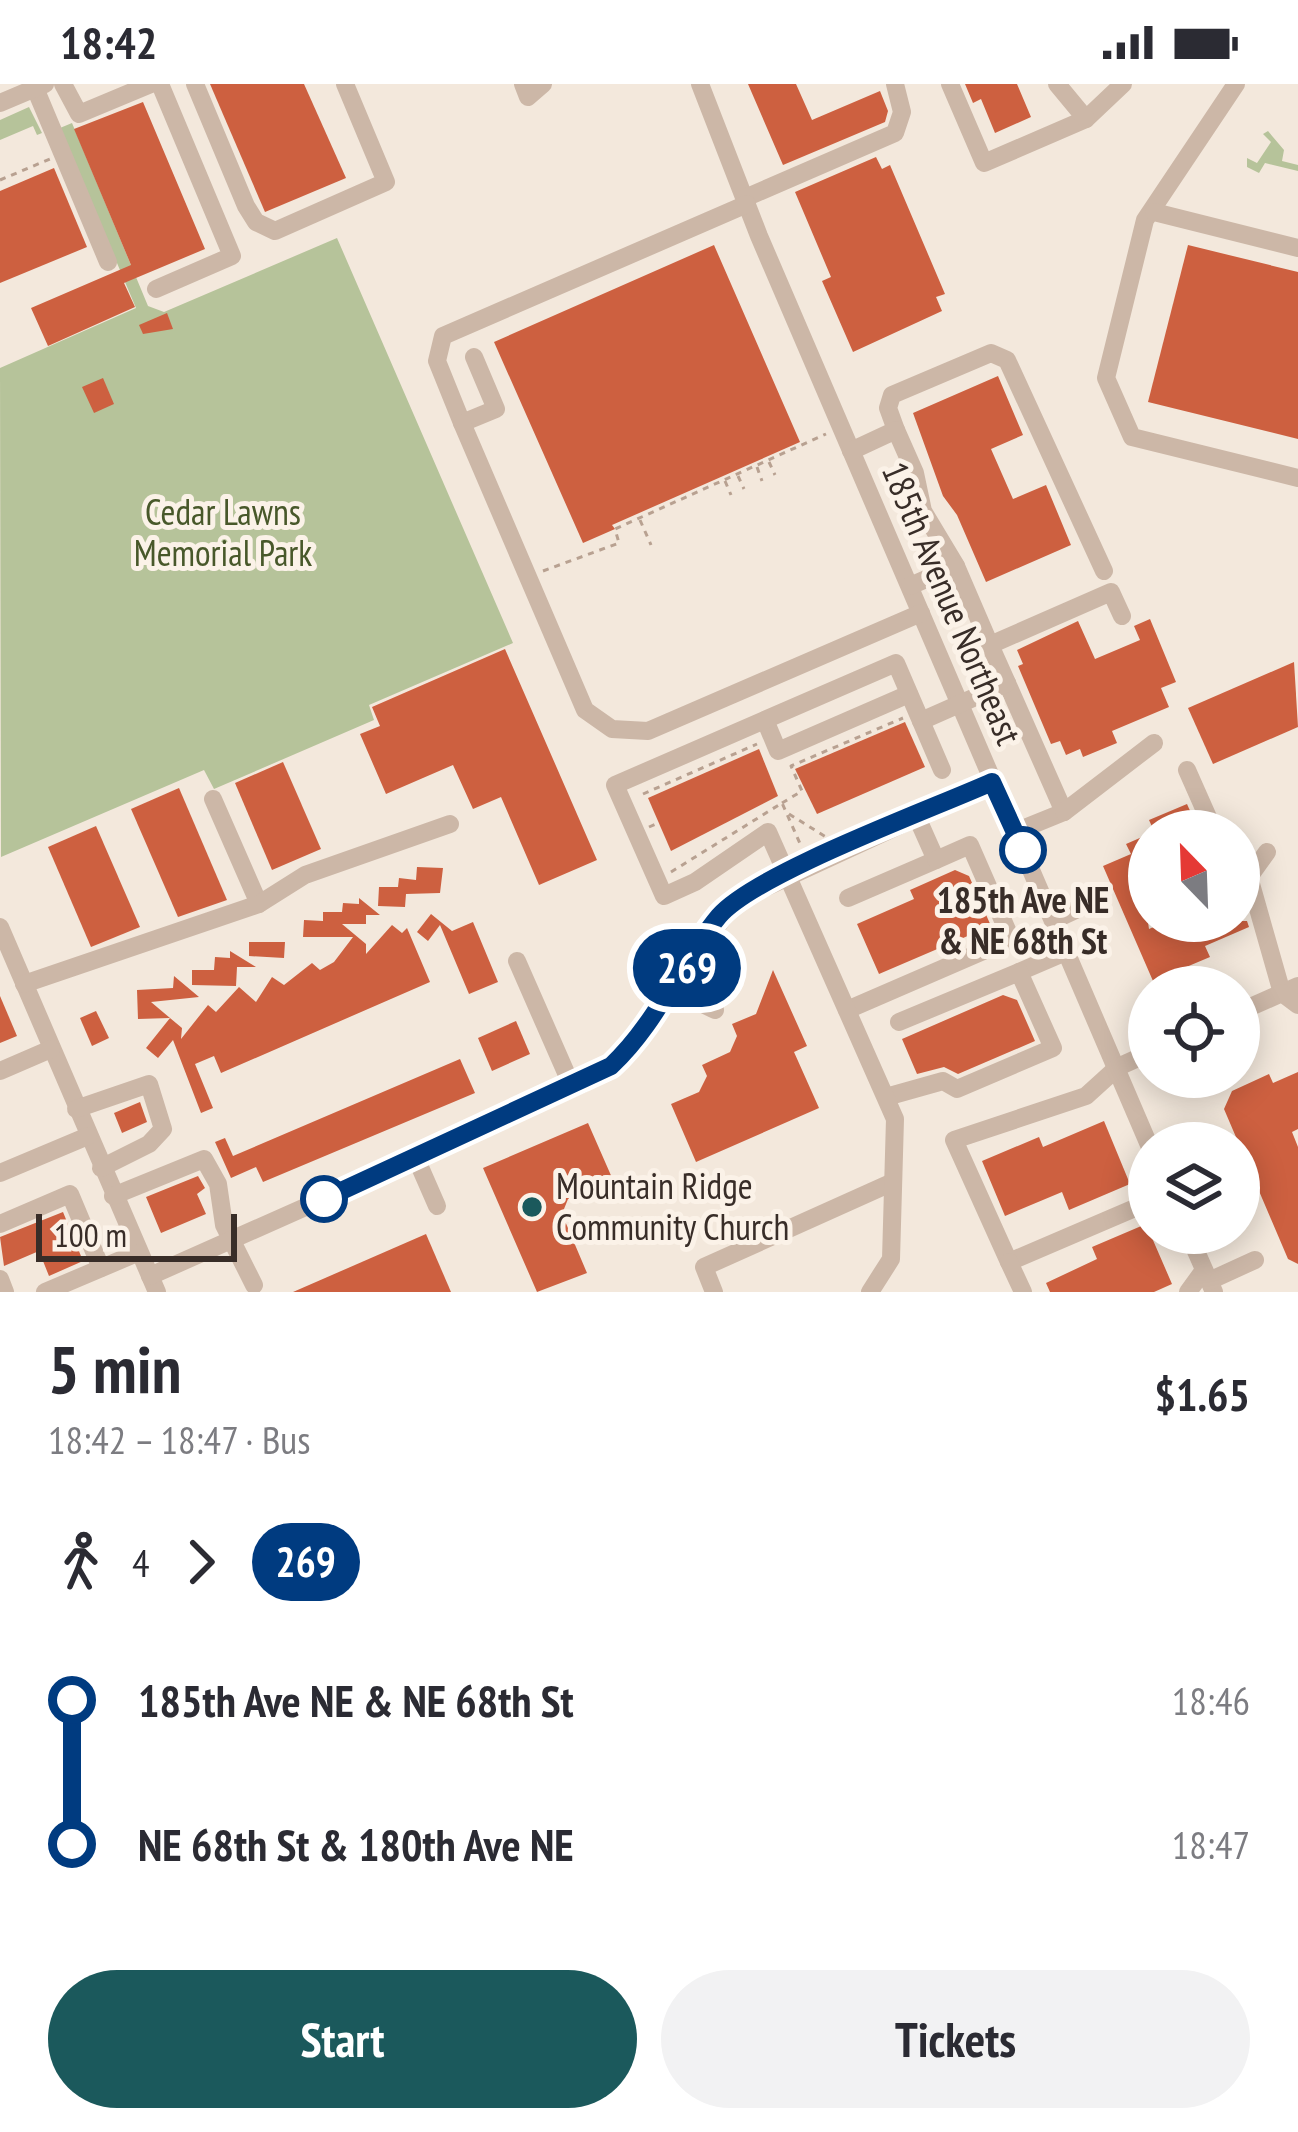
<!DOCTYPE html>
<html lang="en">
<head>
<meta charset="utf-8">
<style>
	body { margin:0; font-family:"PT Sans Narrow",sans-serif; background:#f2f2f3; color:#2b2b33; height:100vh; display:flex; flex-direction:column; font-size:45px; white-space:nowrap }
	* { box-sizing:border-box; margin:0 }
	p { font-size:39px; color:#7c7c81 }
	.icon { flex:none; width:66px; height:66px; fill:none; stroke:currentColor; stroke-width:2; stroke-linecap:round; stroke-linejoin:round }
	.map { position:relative; height:1208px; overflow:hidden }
	.side { display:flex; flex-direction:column; background:#fff; flex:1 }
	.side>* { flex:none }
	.badge { padding:0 24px; border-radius:39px; font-size:42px; line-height:78px }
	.needle { width:78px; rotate:337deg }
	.controls { position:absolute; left:1128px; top:726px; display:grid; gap:24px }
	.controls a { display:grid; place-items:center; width:132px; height:132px; border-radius:50%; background:#fff; box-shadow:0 6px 30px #0003; font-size:60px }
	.scale { position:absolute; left:36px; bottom:30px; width:201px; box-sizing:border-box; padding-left:12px; border:6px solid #382d28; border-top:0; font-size:33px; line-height:42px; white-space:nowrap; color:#382d28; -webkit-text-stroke:9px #fbf2e8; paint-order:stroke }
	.map>.badge { position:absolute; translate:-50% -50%; box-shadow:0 0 0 6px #fff }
	.legs { display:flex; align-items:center; gap:18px; height:132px; padding:0 48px; font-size:39px }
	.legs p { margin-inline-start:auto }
	.headline { display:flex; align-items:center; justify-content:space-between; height:204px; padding:0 48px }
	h1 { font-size:66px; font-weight:800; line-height:90px }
	.primary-button { display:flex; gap:24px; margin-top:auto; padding:24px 48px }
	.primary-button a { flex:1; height:138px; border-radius:72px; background:#1b595c; color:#fff; font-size:48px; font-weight:800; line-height:138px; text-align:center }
	.primary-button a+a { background:#f2f2f3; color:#2b2b33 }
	ul { padding:0 48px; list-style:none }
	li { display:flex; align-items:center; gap:42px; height:144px; font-size:45px }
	li i { display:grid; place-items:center; width:18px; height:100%; margin:0 15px; background:currentColor }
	li i::after { content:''; width:30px; height:30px; margin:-15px; border:9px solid; border-radius:50%; background:#fff }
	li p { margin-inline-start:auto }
	li:first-child i { background:linear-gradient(#0000 50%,currentColor 0) }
	li:last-child i { background:linear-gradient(currentColor 50%,#0000 0) }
	.status { display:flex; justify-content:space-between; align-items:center; height:84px; padding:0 60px; background:#fff; direction:ltr }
	.status svg { height:33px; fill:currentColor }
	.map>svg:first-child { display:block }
	.green { fill:#b6c39a }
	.building { fill:#cd6040 }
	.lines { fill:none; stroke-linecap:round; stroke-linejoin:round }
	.path { stroke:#b8a191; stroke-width:3; stroke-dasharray:6 6; stroke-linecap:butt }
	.minor { stroke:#ccb7a7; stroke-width:18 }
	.line-1-casing { stroke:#fff; stroke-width:27 }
	.line-1 { stroke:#003b80; stroke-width:18 }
	.stop-1-dot { fill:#fff; stroke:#003b80; stroke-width:6 }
	.poi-dot { fill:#1b595c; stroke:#fbf2e8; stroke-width:4.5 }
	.labels { text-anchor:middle; stroke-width:10; stroke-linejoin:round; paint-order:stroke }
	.park-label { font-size:36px; fill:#48582a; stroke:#fbf2e8 }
	.street-label { font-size:36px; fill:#382d28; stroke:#fbf2e8 }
	.stop-label { font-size:36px; font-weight:bold; fill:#382d28; stroke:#fbf2e8 }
	.poi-label { font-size:36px; fill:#382d28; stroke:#fbf2e8; text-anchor:start }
</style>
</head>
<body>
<div class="status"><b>18:42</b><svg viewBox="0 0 49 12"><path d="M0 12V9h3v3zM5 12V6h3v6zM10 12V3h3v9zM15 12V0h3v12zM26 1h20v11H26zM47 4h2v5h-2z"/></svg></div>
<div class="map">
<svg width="1298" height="1208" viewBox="0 0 1298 1208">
	<rect width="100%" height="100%" fill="#f3e8dc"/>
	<g class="green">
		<path d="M 29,23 L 42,49 L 37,51 L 33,42 L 0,56 L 0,36 Z"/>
		<path d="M 72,39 L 148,222 L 164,228 L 337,154 L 513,559 L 369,621 L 374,636 L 214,705 L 204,686 L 1,773 L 0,284 L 136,224 L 60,44 Z"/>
		<path d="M 1268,47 L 1284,66 L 1282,77 L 1298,81 L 1298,87 L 1265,79 L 1259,89 L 1247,83 L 1247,74 L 1257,79 L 1271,58 L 1263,50 Z"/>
	</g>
	<g class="building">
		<path d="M 210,0 L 304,0 L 346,94 L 265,128 Z"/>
		<path d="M 748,0 L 796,0 L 812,36 L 880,7 L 888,27 L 885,38 L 783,81 Z"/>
		<path d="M 965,0 L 1017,0 L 1031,33 L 995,49 L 981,15 L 973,19 Z"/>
		<path d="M 143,18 L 205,165 L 124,199 L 135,223 L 48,262 L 31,224 L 131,181 L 74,45 Z"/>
		<path d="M 876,73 L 882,85 L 890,81 L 945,210 L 936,213 L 942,227 L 853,268 L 822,197 L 831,193 L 795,108 Z"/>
		<path d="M 54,84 L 87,163 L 0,199 L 0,107 Z"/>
		<path d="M 714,161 L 800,358 L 612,441 L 615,445 L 583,459 L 494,258 Z"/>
		<path d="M 1188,161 L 1298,188 L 1298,355 L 1148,318 Z"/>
		<path d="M 167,229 L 173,245 L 143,250 L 139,241 Z"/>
		<path d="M 998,292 L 1023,351 L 991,365 L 1013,415 L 1046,401 L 1071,461 L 986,498 L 957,431 L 943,412 L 913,329 Z"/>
		<path d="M 103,294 L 114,320 L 94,329 L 82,303 Z"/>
		<path d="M 1150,535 L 1176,598 L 1161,604 L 1169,623 L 1112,647 L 1117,659 L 1083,673 L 1080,665 L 1066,671 L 1060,657 L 1051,660 L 1018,582 L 1023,580 L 1017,566 L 1078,537 L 1095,575 L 1140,556 L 1134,542 Z"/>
		<path d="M 505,565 L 597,776 L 539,801 L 501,713 L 473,725 L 453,681 L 386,710 L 360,650 L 380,642 L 372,623 Z"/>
		<path d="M 1294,578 L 1298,643 L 1213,680 L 1188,624 Z"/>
		<path d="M 905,638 L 925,683 L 817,730 L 795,685 Z"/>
		<path d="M 759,665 L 778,712 L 671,767 L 648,714 Z"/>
		<path d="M 283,678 L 321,765 L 272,786 L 235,699 Z"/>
		<path d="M 179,704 L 227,816 L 178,833 L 131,725 Z"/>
		<path d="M 1187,720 L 1199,747 L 1154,747 L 1149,736 Z"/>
		<path d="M 96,742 L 140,843 L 91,863 L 48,763 Z"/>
		<path d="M 1149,750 L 1149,801 L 1143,804 L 1149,845 L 1167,837 L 1247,837 L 1249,843 L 1205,862 L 1210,873 L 1153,897 L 1103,782 L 1131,770 L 1126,760 Z"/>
		<path d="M 417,783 L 443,784 L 440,809 L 406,810 L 405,823 L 378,822 L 379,803 L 398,803 L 399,794 L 416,796 Z"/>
		<path d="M 955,786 L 969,792 L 991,842 L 879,890 L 857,840 L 914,815 L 910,806 Z"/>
		<path d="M 359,814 L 380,831 L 366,831 L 366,840 L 342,840 L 366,860 L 366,870 L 392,841 L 402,849 L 407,844 L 430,898 L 221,989 L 214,972 L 195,980 L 213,1024 L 201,1029 L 173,956 L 158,974 L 146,964 L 170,934 L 182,944 L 181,955 L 208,921 L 216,928 L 239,903 L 256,918 L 272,893 L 284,901 L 312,879 L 320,886 L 334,878 L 353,853 L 303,853 L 304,836 L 323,837 L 323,828 L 342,828 L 343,819 L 359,820 Z"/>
		<path d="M 431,830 L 452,847 L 473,838 L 498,898 L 469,910 L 440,841 L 428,857 L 417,848 Z"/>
		<path d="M 249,858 L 285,858 L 284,874 L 249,872 Z"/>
		<path d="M 230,867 L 256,883 L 237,883 L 236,902 L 192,901 L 192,886 L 214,886 L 215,873 L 230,874 Z"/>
		<path d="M 773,886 L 807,962 L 794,968 L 819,1024 L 696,1078 L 671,1020 L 699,1008 L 707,992 L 702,981 L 730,968 L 737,952 L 732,940 L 756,930 Z"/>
		<path d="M 174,892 L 199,913 L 151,918 L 170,934 L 138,935 L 137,906 L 173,904 Z"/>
		<path d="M 1003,911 L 1017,916 L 1035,957 L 958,990 L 944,983 L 917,990 L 902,955 Z"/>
		<path d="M 0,912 L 17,952 L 0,959 Z"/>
		<path d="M 96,927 L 109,954 L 92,962 L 80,934 Z"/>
		<path d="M 516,937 L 530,970 L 492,987 L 478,954 Z"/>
		<path d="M 460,975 L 475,1009 L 263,1098 L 256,1083 L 231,1094 L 215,1058 L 225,1054 L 233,1072 Z"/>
		<path d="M 1298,988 L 1298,1045 L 1292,1048 L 1298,1063 L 1298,1180 L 1288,1175 L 1224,1025 L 1232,1007 L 1269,990 L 1273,999 Z"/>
		<path d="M 140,1018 L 147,1038 L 122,1049 L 114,1029 Z"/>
		<path d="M 1104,1037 L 1130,1100 L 1069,1126 L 1062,1108 L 1005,1132 L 982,1077 L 1039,1053 L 1043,1063 Z"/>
		<path d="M 588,1039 L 613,1096 L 568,1115 L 562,1130 L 587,1189 L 537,1208 L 483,1084 Z"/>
		<path d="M 198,1092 L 205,1104 L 197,1110 L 206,1130 L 161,1149 L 146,1113 Z"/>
		<path d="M 63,1128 L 83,1177 L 49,1192 L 39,1167 L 4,1182 L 0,1153 Z"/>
		<path d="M 1146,1140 L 1172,1200 L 1154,1208 L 1050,1208 L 1046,1199 L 1097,1175 L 1092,1163 Z"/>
		<path d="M 426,1150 L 451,1208 L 293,1208 Z"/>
	</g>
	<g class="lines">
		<g class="path">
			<path d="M 0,96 L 50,75"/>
			<path d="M 769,378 L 775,391"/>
			<path d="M 757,383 L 762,397"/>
			<path d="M 738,392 L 744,405"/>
			<path d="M 725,397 L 731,411"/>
			<path d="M 640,436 L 651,461"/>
			<path d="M 543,487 L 619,459 L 615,445 L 826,350"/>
			<path d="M 643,710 L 757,660"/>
			<path d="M 782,719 L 802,707 L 791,682 L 903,634"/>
			<path d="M 789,730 L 826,753"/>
			<path d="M 649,743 L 658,739"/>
			<path d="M 671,788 L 782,719 L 802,764"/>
		</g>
		<g class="minor">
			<path d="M 63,0 L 79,30 L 151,0"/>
			<path d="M 195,0 L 246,122 L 256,138 L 275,147 L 386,98 L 345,0"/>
			<path d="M 523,0 L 528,13 L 543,0"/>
			<path d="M 700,0 L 759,152 L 1149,1061"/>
			<path d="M 950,0 L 984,79 L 1086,35 L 1123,0"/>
			<path d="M 1057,0 L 1086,35"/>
			<path d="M 1236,0 L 1145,136 L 1106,294 L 1132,353 L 1298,394"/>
			<path d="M 35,4 L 108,178"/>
			<path d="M 0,19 L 45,0"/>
			<path d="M 745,114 L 895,49 L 902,28 L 895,0"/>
			<path d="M 1154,128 L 1298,164"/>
			<path d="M 156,205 L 232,172 L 160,0"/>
			<path d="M 474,273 L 496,325 L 462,339 L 437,277 L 443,252 L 747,120"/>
			<path d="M 462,339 L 585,626 L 612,645 L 648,647 L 921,529"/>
			<path d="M 896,346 L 888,324 L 892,311 L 991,269 L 1007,276 L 1104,487"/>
			<path d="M 851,367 L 896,346 L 915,389 L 923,427 L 956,482 L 910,502"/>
			<path d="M 956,482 L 990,561"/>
			<path d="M 1007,599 L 1064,728 L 1015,748"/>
			<path d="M 765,636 L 778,667 L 909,610"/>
			<path d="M 921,637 L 1007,599 L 990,561 L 1111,508 L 1122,532"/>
			<path d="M 1187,686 L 1214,747"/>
			<path d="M 213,715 L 259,820"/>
			<path d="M 1064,728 L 1154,659"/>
			<path d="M 1249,793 L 1282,909 L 1298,902"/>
			<path d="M 1249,793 L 1267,768"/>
			<path d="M 848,814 L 936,776 L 916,731"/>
			<path d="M 1054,836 L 1101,814"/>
			<path d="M 0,843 L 157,1208"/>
			<path d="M 517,877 L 567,991"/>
			<path d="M 1019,888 L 1068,867"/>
			<path d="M 24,900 L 259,820 L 305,791 L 450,740"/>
			<path d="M 1176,902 L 1177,903"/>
			<path d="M 674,906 L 715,926"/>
			<path d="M 847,926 L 1011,855 L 970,761 L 936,776"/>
			<path d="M 1239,928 L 1282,909 L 1298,921"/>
			<path d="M 1149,969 L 1118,983 L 1086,1012 L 954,1056 L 1009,1178 L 1149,1118"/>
			<path d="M 0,987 L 51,965"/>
			<path d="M 886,1013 L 943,997 L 957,1005 L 1053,964 L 1019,888 L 899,938"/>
			<path d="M 76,1025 L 149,1000 L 163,1045 L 149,1060 L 101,1084"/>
			<path d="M 416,1074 L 437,1122"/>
			<path d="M 0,1089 L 88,1052"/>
			<path d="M 113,1112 L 204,1075 L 218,1100 L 224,1141 L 254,1201"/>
			<path d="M 0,1140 L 70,1110 L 101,1184"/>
			<path d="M 1188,1149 L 1214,1208"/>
			<path d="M 1009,1178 L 1023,1208"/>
			<path d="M 150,1192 L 582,1000 L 636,959 L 734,818 L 993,698"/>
			<path d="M 0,1195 L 5,1208"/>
			<path d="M 1209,1197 L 1255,1176"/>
			<path d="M 45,1208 L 137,1169"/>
			<path d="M 714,1208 L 704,1183 L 893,1098"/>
			<path d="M 870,1208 L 891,1175 L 895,1035 L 768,748 L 695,798 L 664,812 L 615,701 L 896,579 L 942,686"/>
			<path d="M 1188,1208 L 1204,1186"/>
		</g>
	</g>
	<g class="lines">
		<g class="line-1-casing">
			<path id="line-1" d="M 324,1115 L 611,982 C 658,938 679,880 719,832 C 756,789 932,725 992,698 L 1023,766"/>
		</g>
		<use href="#line-1" class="line-1"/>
	</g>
	<g class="stop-1-dot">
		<circle cx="1023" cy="766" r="21"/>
		<circle cx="324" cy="1115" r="21"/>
	</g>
	<circle class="poi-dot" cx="532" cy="1123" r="12"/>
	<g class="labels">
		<g class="park-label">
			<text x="223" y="441">Cedar Lawns<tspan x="223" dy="41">Memorial Park</tspan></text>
		</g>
		<g class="street-label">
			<text transform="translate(952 519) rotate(67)" y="13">185th Avenue Northeast</text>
		</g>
		<g class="stop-label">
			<text x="1023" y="829">185th Ave NE<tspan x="1023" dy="41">&amp; NE 68th St</tspan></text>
		</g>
		<g class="poi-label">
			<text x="556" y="1115">Mountain Ridge<tspan x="556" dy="41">Community Church</tspan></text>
		</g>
	</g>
</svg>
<div class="controls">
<a><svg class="needle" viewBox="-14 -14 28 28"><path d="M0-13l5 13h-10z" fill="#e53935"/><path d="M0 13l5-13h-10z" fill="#7c7c81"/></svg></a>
<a><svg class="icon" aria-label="locate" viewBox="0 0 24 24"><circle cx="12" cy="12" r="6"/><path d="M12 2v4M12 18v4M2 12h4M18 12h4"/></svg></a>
<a><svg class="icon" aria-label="layers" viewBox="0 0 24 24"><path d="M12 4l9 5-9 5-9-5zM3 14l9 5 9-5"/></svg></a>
</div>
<div class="scale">100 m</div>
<b class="badge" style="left:687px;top:884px;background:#003b80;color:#fff">269</b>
</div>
<section class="side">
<div class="headline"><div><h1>5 min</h1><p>18:42 – 18:47 · Bus</p></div><b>$1.65</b></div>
<div class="legs"><svg class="icon" aria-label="walk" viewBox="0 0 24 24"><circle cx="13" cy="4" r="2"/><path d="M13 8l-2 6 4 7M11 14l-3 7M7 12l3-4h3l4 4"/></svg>4<svg class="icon" aria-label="forward" viewBox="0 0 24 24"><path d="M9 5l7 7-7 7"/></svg><b class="badge" style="background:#003b80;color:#fff">269</b></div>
<ul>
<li><i style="color:#003b80"></i><b>185th Ave NE &amp; NE 68th St</b><p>18:46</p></li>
<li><i style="color:#003b80"></i><b>NE 68th St &amp; 180th Ave NE</b><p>18:47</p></li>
</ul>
<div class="primary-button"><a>Start</a><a>Tickets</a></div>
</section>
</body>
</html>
